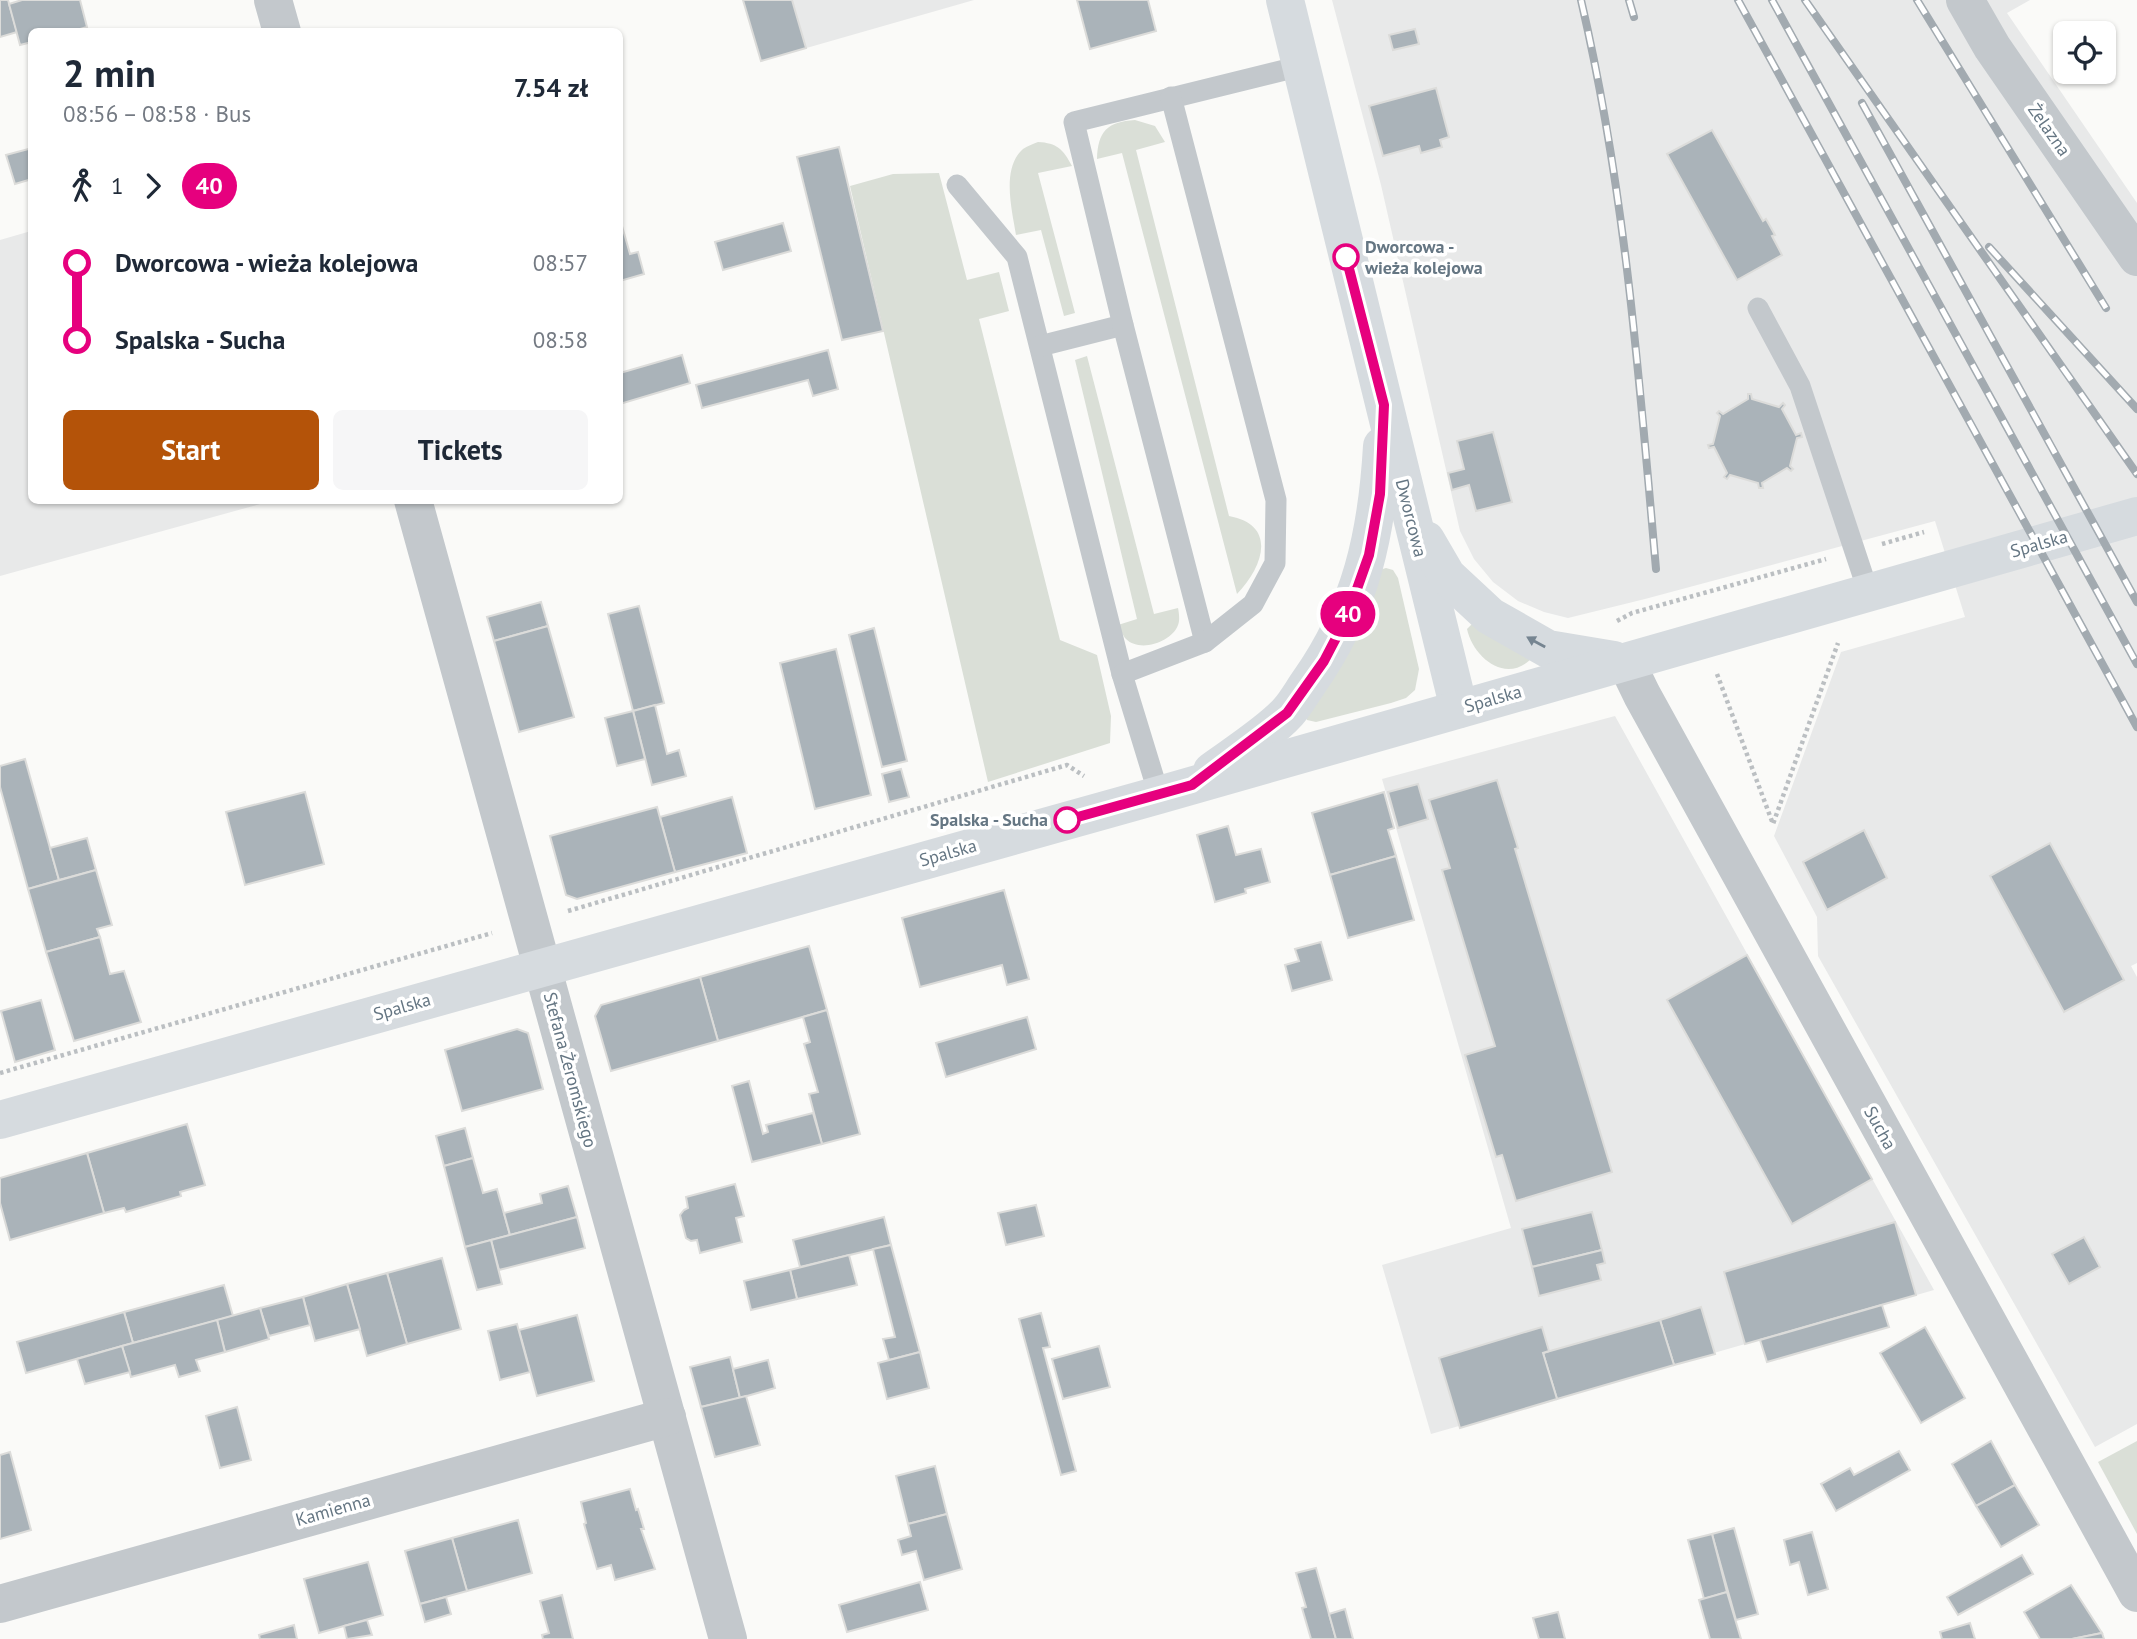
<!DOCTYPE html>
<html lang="en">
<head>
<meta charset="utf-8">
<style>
	body { margin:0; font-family:"PT Sans",sans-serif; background:#f6f6f7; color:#1f2937; height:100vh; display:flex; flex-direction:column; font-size:26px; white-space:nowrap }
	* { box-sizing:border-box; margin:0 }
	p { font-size:23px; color:#747a83 }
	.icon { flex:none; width:38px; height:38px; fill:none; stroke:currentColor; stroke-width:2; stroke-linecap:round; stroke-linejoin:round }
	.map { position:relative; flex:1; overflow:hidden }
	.sheet { position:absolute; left:28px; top:28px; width:595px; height:476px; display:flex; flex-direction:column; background:#fff; border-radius:10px; box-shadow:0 2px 5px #0004 }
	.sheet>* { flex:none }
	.badge { padding:0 14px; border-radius:23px; font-size:24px; line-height:46px }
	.fabs { position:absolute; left:2053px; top:21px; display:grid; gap:14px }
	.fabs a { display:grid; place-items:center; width:63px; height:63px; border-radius:10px; background:#fff; box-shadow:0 2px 5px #0004; font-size:35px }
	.map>.badge { position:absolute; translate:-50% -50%; box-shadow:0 0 0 4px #fff }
	.legs { display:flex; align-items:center; gap:10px; height:77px; padding:0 35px; font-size:23px }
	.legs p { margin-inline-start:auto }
	.head { display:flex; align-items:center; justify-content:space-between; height:119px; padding:0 35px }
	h1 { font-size:38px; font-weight:600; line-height:52px }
	.cta { display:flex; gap:14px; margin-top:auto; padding:14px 35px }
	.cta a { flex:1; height:80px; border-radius:10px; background:#b45309; color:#fff; font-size:28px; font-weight:600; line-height:80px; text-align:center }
	.cta a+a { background:#f6f6f7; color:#1f2937 }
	ul { padding:0 35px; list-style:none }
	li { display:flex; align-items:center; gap:24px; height:77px; font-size:26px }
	li i { display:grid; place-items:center; width:10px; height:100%; margin:0 9px; background:currentColor }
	li i::after { content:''; width:18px; height:18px; margin:-9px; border:5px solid; border-radius:50%; background:#fff }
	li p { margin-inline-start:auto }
	li:first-child i { background:linear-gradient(#0000 50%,currentColor 0) }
	li:last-child i { background:linear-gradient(currentColor 50%,#0000 0) }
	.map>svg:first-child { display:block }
	.built { fill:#e8e9e9 }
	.green { fill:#dadfd7 }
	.building { fill:#aab3b9; stroke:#dcdcda; stroke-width:2 }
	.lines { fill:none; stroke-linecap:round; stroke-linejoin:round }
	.path { stroke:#bbbfc2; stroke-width:4.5; stroke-dasharray:3.5 3.5; stroke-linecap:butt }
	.lane { stroke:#c3c8cc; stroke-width:21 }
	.street { stroke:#c3c8cc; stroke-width:38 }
	.secondary { stroke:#d6dbdf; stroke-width:38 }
	.rail-casing { stroke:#a2aab0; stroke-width:8 }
	.rail { stroke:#fff; stroke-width:5; stroke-dasharray:16; stroke-linecap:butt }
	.oneway { fill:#768591 }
	.line-1-casing { stroke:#fff; stroke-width:16 }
	.line-1 { stroke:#e6007e; stroke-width:10 }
	.stop-1-dot { fill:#fff; stroke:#e6007e; stroke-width:3.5 }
	.labels { text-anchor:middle; stroke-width:7; stroke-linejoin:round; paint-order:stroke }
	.street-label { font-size:18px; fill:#657683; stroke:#fff }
	.stop-label { font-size:18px; font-weight:bold; fill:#657683; stroke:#fff; text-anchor:start }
</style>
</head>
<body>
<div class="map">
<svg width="2137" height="1639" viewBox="0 0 2137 1639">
	<rect width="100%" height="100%" fill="#fafaf8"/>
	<g class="built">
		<path d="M 743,0 L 974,0 L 761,61 Z"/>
		<path d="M 1332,0 L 2030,0 L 2007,13 L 2137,203 L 2137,963 L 2131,966 L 2137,977 L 2137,1424 L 2095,1447 L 1818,956 L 1817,917 L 1774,836 L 1841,652 L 1965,617 L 1935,521 L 1645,599 L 1568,618 L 1544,612 L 1518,601 L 1493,582 L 1474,559 L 1460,531 L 1381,185 Z"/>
		<path d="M 31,231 L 32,500 L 271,501 L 0,576 L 0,240 Z"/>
		<path d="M 1615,716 L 1934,1290 L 1431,1434 L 1382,1265 L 1511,1228 L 1382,779 Z"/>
	</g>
	<g class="green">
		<path d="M 1135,120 L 1155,126 L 1165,142 L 1136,150 L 1229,516 C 1278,525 1263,567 1237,594 L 1122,153 L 1097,159 C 1098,131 1107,122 1135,120 Z"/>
		<path d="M 1038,142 C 1057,143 1063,149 1072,166 L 1038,173 L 1075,313 L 1064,316 L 1041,230 L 1016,235 C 1012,210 1001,168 1023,149 C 1027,146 1033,144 1038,142 Z"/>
		<path d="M 939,173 L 967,280 L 999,272 L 1009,311 L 979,319 L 1060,640 L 1097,655 L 1111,716 L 1110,743 L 988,782 L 850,186 L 893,174 Z"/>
		<path d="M 1087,356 L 1154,614 L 1178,608 C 1179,613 1180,620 1178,625 C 1172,642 1140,653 1126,639 C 1123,636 1120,629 1118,625 L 1137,619 L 1075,360 Z"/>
		<path d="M 1386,568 L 1393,570 L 1398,578 L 1419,669 L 1415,690 L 1406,698 L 1391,703 L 1316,722 L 1307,720 L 1304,714 L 1376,571 Z"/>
		<path d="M 1475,621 L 1531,659 C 1505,684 1473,657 1467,629 Z"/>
		<path d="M 2137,1441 L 2137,1534 L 2098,1462 Z"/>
	</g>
	<g class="building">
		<path d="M 0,0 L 8,0 L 17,32 L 0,37 Z"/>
		<path d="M 22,0 L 80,0 L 87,27 L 70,32 L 32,32 L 32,42 L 20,45 L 9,4 Z"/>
		<path d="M 743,0 L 792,0 L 806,48 L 761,61 Z"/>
		<path d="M 1077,0 L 1148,0 L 1156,31 L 1090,49 Z"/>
		<path d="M 1415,29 L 1419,44 L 1393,50 L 1389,35 Z"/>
		<path d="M 1436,88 L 1449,137 L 1440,140 L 1442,147 L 1421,153 L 1419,146 L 1383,156 L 1369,106 Z"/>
		<path d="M 1712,130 L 1763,221 L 1766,219 L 1775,235 L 1772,236 L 1782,255 L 1737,280 L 1667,154 Z"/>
		<path d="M 839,147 L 883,331 L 842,340 L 797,157 Z"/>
		<path d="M 32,148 L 32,179 L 15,184 L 6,155 Z"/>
		<path d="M 620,219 L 630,254 L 638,252 L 644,274 L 620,281 Z"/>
		<path d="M 783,223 L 791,251 L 723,270 L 715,242 Z"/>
		<path d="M 828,350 L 838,389 L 813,396 L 808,380 L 702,408 L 696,385 Z"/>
		<path d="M 682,355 L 690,383 L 620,404 L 620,373 Z"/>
		<path d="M 1748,394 L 1751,394 L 1752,399 L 1779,407 L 1783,403 L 1785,405 L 1782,409 L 1796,435 L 1801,433 L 1802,437 L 1797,438 L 1790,466 L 1793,469 L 1791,471 L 1787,468 L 1762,483 L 1763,488 L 1759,488 L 1758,483 L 1730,475 L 1727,479 L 1724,477 L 1727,473 L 1714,447 L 1709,448 L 1708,445 L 1713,444 L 1720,416 L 1717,413 L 1719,411 L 1723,414 L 1748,399 Z"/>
		<path d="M 1493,432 L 1512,502 L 1476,511 L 1469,485 L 1452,490 L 1448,473 L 1464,469 L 1457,441 Z"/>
		<path d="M 541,602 L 548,626 L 494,641 L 487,617 Z"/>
		<path d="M 639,606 L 664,703 L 633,711 L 608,614 Z"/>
		<path d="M 548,626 L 574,717 L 519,732 L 494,641 Z"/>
		<path d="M 874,628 L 907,761 L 882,767 L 849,635 Z"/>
		<path d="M 836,649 L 871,795 L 815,809 L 780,663 Z"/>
		<path d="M 655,705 L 667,754 L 679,750 L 686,776 L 652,785 L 633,711 Z"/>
		<path d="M 633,711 L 645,759 L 617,766 L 605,718 Z"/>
		<path d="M 25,759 L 59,880 L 28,889 L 0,787 L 0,766 Z"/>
		<path d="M 901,769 L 909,797 L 889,802 L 882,774 Z"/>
		<path d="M 1497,780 L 1518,848 L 1515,849 L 1612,1172 L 1516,1201 L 1502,1155 L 1496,1157 L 1465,1055 L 1495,1046 L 1442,870 L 1450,868 L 1429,800 Z"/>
		<path d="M 1418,784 L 1428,819 L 1398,828 L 1388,792 Z"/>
		<path d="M 305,792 L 324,864 L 245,885 L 226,812 Z"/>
		<path d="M 1384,792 L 1394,828 L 1388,830 L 1396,856 L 1330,875 L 1312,813 Z"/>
		<path d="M 732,797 L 747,853 L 675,872 L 660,817 Z"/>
		<path d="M 657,807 L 675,872 L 577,899 L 566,895 L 550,836 Z"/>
		<path d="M 1228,826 L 1236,855 L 1261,849 L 1270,882 L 1245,889 L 1246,893 L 1215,902 L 1197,835 Z"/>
		<path d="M 1864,830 L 1887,878 L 1827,910 L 1803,862 Z"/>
		<path d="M 87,838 L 96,870 L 59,880 L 50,848 Z"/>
		<path d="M 2050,843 L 2124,980 L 2064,1012 L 1990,876 Z"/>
		<path d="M 1396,856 L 1414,920 L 1348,938 L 1330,875 Z"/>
		<path d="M 96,870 L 112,925 L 97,929 L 100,937 L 46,952 L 28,889 Z"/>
		<path d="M 1004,890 L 1029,979 L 1007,985 L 1002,965 L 920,987 L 902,918 Z"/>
		<path d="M 100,937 L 110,974 L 124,971 L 141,1022 L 74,1041 L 46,952 Z"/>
		<path d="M 1321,942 L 1332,980 L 1292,991 L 1285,965 L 1299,961 L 1295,949 Z"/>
		<path d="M 809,946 L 827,1010 L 718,1041 L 700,977 Z"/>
		<path d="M 1747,955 L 1872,1179 L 1792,1224 L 1667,1000 Z"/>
		<path d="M 700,977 L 718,1041 L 611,1071 L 595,1016 L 601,1005 Z"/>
		<path d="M 41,1000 L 55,1050 L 15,1062 L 1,1011 Z"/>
		<path d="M 827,1010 L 860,1134 L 822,1144 L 809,1094 L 818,1092 L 804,1044 L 810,1042 L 803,1017 Z"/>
		<path d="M 1027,1017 L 1036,1049 L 946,1077 L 936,1043 Z"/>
		<path d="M 517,1029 L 528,1033 L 543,1089 L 462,1111 L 445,1050 Z"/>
		<path d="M 749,1081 L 763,1134 L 768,1132 L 766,1125 L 813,1113 L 822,1144 L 752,1162 L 732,1086 Z"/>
		<path d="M 187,1124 L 205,1185 L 180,1192 L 181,1196 L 126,1212 L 124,1208 L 104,1213 L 87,1153 Z"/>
		<path d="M 465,1128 L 473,1158 L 444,1166 L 436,1136 Z"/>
		<path d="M 87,1153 L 104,1213 L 10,1240 L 0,1203 L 0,1178 Z"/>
		<path d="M 473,1158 L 483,1193 L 497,1189 L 510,1235 L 465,1247 L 444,1166 Z"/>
		<path d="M 735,1184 L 744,1216 L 736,1218 L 742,1242 L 700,1253 L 697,1240 L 691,1241 L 686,1238 L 680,1215 L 684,1210 L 688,1208 L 686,1197 Z"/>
		<path d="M 568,1186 L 577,1217 L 510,1235 L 504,1213 L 542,1203 L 540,1194 Z"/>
		<path d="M 1036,1205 L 1044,1236 L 1006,1245 L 998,1213 Z"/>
		<path d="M 1592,1212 L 1602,1250 L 1532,1267 L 1522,1229 Z"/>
		<path d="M 577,1217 L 585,1248 L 499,1270 L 491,1240 Z"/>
		<path d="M 884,1217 L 891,1245 L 800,1267 L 793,1240 Z"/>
		<path d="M 1895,1222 L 1916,1295 L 1745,1344 L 1724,1272 Z"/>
		<path d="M 2084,1237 L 2100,1267 L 2069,1284 L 2052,1254 Z"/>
		<path d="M 491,1240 L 502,1284 L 477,1290 L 465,1247 Z"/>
		<path d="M 891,1245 L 920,1352 L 889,1360 L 883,1339 L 895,1337 L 873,1249 Z"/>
		<path d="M 1602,1250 L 1605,1263 L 1597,1265 L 1601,1280 L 1539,1296 L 1532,1267 Z"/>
		<path d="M 849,1255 L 857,1285 L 797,1299 L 790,1270 Z"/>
		<path d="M 442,1258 L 461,1329 L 407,1344 L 387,1273 Z"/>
		<path d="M 790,1270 L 797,1299 L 751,1310 L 744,1281 Z"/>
		<path d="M 387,1273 L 407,1344 L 367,1356 L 347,1284 Z"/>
		<path d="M 347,1284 L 360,1329 L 315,1341 L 303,1297 Z"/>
		<path d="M 224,1285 L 233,1316 L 133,1343 L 124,1312 Z"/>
		<path d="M 303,1297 L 310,1325 L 269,1336 L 260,1308 Z"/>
		<path d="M 1882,1305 L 1889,1327 L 1767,1362 L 1760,1340 Z"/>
		<path d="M 1701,1307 L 1715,1354 L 1674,1365 L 1660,1320 Z"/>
		<path d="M 260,1308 L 269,1339 L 225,1352 L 217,1320 Z"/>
		<path d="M 124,1312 L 133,1343 L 26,1373 L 17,1342 Z"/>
		<path d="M 1041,1313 L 1050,1347 L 1043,1348 L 1076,1471 L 1061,1475 L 1019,1319 Z"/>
		<path d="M 577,1315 L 594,1381 L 537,1396 L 519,1330 Z"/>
		<path d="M 217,1320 L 225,1352 L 196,1360 L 200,1371 L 179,1377 L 175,1365 L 131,1377 L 122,1346 Z"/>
		<path d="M 1660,1320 L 1674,1365 L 1557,1399 L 1543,1353 Z"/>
		<path d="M 517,1324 L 530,1372 L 500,1380 L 488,1331 Z"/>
		<path d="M 1542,1327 L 1549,1351 L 1543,1353 L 1557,1399 L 1460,1428 L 1439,1358 Z"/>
		<path d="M 1925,1327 L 1965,1398 L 1921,1423 L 1880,1353 Z"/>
		<path d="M 122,1346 L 130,1372 L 85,1384 L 77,1359 Z"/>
		<path d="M 1099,1346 L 1110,1387 L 1063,1399 L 1052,1359 Z"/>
		<path d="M 920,1352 L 929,1388 L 887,1399 L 878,1363 Z"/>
		<path d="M 730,1357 L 740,1398 L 701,1407 L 690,1367 Z"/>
		<path d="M 768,1360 L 775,1388 L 740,1398 L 733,1369 Z"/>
		<path d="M 746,1396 L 760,1445 L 715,1457 L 701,1407 Z"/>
		<path d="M 237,1407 L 251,1460 L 220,1468 L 206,1416 Z"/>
		<path d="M 1991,1441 L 2015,1485 L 1976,1506 L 1952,1464 Z"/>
		<path d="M 1899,1451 L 1910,1470 L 1836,1511 L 1821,1484 L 1850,1468 L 1854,1475 Z"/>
		<path d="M 10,1452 L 31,1530 L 0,1539 L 0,1455 Z"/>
		<path d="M 935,1466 L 947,1514 L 908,1524 L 896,1476 Z"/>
		<path d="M 2015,1485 L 2039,1525 L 2001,1547 L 1976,1506 Z"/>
		<path d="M 630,1489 L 636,1510 L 638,1509 L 644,1529 L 641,1529 L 655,1569 L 615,1580 L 611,1565 L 597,1569 L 584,1524 L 586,1523 L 581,1502 Z"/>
		<path d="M 947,1514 L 962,1569 L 924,1580 L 916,1551 L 902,1555 L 898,1540 L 911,1536 L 908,1524 Z"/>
		<path d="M 518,1520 L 532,1573 L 467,1591 L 452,1538 Z"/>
		<path d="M 1734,1528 L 1758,1614 L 1736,1620 L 1712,1534 Z"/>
		<path d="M 1812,1532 L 1828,1589 L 1808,1595 L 1799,1562 L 1790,1565 L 1784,1540 Z"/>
		<path d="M 1712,1534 L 1727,1592 L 1704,1599 L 1688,1540 Z"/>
		<path d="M 452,1538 L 467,1591 L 420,1604 L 405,1551 Z"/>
		<path d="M 2022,1555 L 2033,1574 L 1958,1615 L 1947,1597 Z"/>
		<path d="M 368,1562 L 383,1615 L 319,1633 L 304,1579 Z"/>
		<path d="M 1316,1568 L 1329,1614 L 1336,1639 L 1311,1639 L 1302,1608 L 1306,1607 L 1296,1573 Z"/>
		<path d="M 920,1582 L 928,1610 L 847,1632 L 839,1605 Z"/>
		<path d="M 2071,1585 L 2102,1633 L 2072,1639 L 2040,1639 L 2024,1612 Z"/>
		<path d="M 1727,1592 L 1741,1639 L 1710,1639 L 1699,1600 Z"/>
		<path d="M 562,1595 L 573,1639 L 543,1639 L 542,1635 L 549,1633 L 540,1601 Z"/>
		<path d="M 446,1597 L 451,1614 L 425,1622 L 420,1604 Z"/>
		<path d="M 1345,1609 L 1353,1639 L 1336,1639 L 1329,1614 Z"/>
		<path d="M 1558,1612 L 1565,1639 L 1539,1639 L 1533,1618 Z"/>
		<path d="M 367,1620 L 372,1635 L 347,1639 L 344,1626 Z"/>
		<path d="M 1970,1623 L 1975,1639 L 1942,1639 L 1940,1632 Z"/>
		<path d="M 294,1625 L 297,1639 L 260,1639 L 259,1635 Z"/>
		<path d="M 2102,1633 L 2104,1639 L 2072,1639 Z"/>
	</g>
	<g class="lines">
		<g class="path">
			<path d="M 1882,544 L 1924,532"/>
			<path d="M 1617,621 L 1632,613 L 1826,559"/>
			<path d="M 1717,674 L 1773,824 L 1838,643"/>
			<path d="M 568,911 L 1067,765 L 1084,776"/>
			<path d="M 0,1073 L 492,933"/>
		</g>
		<g class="lane">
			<path d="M 957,185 L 1017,257 L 1122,674 L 1159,795"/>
			<path d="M 1758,308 L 1800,386 L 1869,594"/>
			<path d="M 1040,346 L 1123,325"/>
			<path d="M 1205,642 L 1123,325 L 1074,122 L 1301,66"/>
			<path d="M 1122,674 L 1205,642 L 1253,604 L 1275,563 L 1276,500 L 1171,97"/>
		</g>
		<g class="street">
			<path d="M 273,0 L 282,32"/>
			<path d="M 1965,0 L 1992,47 L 2137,257"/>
			<path d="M 413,500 L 728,1639"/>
			<path d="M 1626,662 L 1642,695 L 2137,1593"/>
			<path d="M 0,1604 L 667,1417"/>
		</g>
		<g class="secondary">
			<path d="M 1285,0 L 1459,709"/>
			<path d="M 1426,540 L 1447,576 L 1490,616 L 1548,649 L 1614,660"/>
			<path d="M 1212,771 C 1234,755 1270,732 1288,712 C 1296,703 1302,692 1309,682 C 1361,608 1377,534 1382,446"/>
			<path d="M 0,1120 L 1159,795 L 2137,516"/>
		</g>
		<g class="rail-casing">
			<g id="rail">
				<path d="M 1581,0 C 1625,189 1639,376 1656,569"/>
				<path d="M 1629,0 L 1634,17"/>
				<path d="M 1738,0 L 2137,727"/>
				<path d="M 1772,0 L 2137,664"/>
				<path d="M 1805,0 L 2137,474"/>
				<path d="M 1917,0 L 2106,308"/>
				<path d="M 1862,103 L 2137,602"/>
				<path d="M 1989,247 L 2137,409"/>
			</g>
		</g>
		<use href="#rail" class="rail"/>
	</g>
	<defs><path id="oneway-solid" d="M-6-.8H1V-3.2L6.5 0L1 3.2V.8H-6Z" transform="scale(1.75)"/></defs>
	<use class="oneway" href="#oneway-solid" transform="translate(1536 642) rotate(-151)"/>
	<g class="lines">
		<g class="line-1-casing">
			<path id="line-1" d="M 1067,820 L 1192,785 L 1287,713 L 1324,661 L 1347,617 L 1369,555 L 1380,494 L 1384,405 L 1346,257"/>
		</g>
		<use href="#line-1" class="line-1"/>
	</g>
	<g class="stop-1-dot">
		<circle cx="1346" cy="257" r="12"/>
		<circle cx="1067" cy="820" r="12"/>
	</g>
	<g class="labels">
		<g class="street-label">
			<text transform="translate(2049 130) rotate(55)" y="6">Żelazna</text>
			<text transform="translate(1411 518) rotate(76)" y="6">Dworcowa</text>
			<text transform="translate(2039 544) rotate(-16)" y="6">Spalska</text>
			<text transform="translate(1493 699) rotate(-16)" y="6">Spalska</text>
			<text transform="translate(948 853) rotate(-16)" y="6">Spalska</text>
			<text transform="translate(402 1007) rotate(-16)" y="6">Spalska</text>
			<text transform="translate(570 1070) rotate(75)" y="6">Stefana Żeromskiego</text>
			<text transform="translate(1880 1128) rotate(61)" y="6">Sucha</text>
			<text transform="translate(333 1510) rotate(-16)" y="6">Kamienna</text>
		</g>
		<g class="stop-label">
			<text x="1365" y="253">Dworcowa -<tspan x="1365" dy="21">wieża kolejowa</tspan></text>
			<text x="1048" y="826" text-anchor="end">Spalska - Sucha</text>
		</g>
	</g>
</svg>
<div class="fabs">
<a><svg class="icon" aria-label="locate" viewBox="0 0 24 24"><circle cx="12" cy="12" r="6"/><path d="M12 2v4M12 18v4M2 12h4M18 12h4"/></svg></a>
</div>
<b class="badge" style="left:1348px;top:614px;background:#e6007e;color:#fff">40</b>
<section class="sheet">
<div class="head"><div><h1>2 min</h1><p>08:56 – 08:58 · Bus</p></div><b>7.54 zł</b></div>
<div class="legs"><svg class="icon" aria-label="walk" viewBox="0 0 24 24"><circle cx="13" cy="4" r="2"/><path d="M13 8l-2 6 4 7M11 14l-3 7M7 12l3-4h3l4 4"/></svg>1<svg class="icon" aria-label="forward" viewBox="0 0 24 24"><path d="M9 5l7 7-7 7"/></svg><b class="badge" style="background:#e6007e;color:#fff">40</b></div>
<ul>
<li><i style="color:#e6007e"></i><b>Dworcowa - wieża kolejowa</b><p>08:57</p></li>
<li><i style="color:#e6007e"></i><b>Spalska - Sucha</b><p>08:58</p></li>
</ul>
<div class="cta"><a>Start</a><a>Tickets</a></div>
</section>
</div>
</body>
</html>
